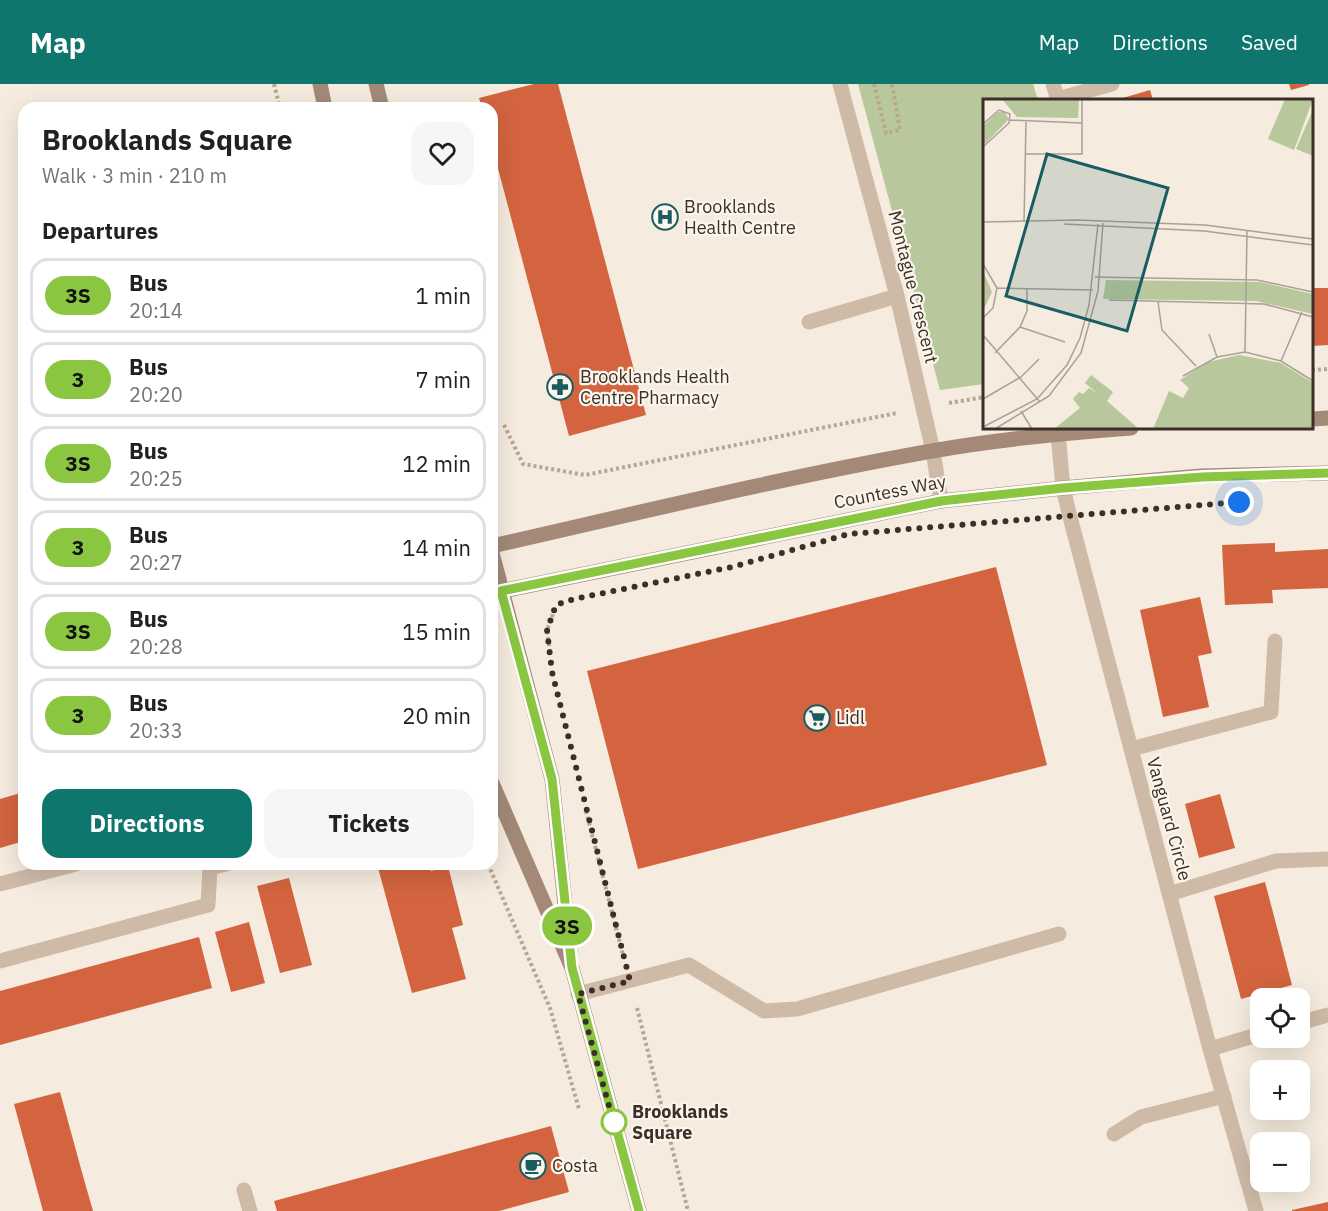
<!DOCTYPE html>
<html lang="en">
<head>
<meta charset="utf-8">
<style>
	body { margin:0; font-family:"IBM Plex Sans",sans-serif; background:#f6f6f6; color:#202124; height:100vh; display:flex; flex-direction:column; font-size:22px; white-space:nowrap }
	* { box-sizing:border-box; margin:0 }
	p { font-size:20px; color:#757577 }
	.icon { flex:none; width:33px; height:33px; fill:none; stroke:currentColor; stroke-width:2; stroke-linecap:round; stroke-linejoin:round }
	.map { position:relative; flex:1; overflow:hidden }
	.panel { position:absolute; left:18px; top:18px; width:480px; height:768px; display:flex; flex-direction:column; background:#fff; border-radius:18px; box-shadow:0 6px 24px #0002 }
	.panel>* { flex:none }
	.badge { padding:0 12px; border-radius:20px; font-size:21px; line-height:39px }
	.tools { position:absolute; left:1250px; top:904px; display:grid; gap:12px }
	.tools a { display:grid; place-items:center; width:60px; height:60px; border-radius:12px; background:#fff; box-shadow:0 6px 24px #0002; font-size:30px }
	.you { position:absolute; width:30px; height:30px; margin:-15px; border:4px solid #fff; border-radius:50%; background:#1a73e8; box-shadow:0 0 0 9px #1a73e833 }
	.map>.badge { position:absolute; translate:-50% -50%; box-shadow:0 0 0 3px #fff }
	h2 { padding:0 24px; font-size:22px; line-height:54px }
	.round { display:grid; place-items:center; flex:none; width:63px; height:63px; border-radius:18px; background:#f6f6f6 }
	.overview { display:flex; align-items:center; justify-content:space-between; height:102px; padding:0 24px }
	h1 { font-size:28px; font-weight:700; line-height:45px }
	.cta { display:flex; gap:12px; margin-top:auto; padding:12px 24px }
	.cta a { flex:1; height:69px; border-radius:18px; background:#0f766e; color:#fff; font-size:24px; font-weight:700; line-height:69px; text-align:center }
	.cta a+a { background:#f6f6f6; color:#202124 }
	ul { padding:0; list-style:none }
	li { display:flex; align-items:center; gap:18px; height:75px; margin:0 12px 9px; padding:0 12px; border:3px solid #e0e0e0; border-radius:18px }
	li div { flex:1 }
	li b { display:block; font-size:22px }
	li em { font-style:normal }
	li .badge { min-width:66px; font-weight:700; text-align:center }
	header { display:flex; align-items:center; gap:36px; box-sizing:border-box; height:84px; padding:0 30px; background:#0f766e; color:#fff }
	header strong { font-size:28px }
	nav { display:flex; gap:33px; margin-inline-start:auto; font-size:21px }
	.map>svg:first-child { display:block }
	.green { fill:#b8c79c }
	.building { fill:#d3643f }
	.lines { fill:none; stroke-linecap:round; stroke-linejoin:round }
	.path { stroke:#bba492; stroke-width:4; stroke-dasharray:3 3; stroke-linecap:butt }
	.lane { stroke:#cfbaa8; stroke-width:15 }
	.street { stroke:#cfbaa8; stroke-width:15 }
	.secondary { stroke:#a48979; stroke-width:15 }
	.line-casing { stroke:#fff; stroke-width:14 }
	.line { stroke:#8bc640; stroke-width:9 }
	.walk { stroke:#3c2f29; stroke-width:6; stroke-dasharray:0 10.8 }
	.stop-dot { fill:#fff; stroke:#8bc640; stroke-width:3 }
	.labels { text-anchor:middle; stroke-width:4.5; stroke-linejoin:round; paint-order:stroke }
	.poi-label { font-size:18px; fill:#3c2f29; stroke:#fcf5ec; text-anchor:start }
	.street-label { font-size:18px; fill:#3c2f29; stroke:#fcf5ec }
	.stop-label { font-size:18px; font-weight:bold; fill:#3c2f29; stroke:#fcf5ec; text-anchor:start }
	.inset-road { fill:none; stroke:#aba096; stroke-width:1.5 }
	.view { fill:#195d62; fill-opacity:0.15; stroke:#195d62; stroke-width:3 }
	.inset-edge { fill:none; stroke:#3c2f29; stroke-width:3 }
</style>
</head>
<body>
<header>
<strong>Map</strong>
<nav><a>Map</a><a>Directions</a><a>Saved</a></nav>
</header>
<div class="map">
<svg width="1328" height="1127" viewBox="0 0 1328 1127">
	<rect width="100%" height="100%" fill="#f5ebde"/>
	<path class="green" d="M 858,0 L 1033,0 L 1038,16 L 984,16 L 984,300 L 940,306 Z"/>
	<g class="building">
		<path d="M 534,0 L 558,0 L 646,331 L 569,352 L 492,62 L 492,24 L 482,24 L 479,14 Z"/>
		<path d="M 1289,0 L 1309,0 L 1309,1 L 1291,6 Z"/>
		<path d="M 1150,6 L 1153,16 L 1116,16 Z"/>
		<path d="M 1312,204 L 1328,204 L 1328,261 L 1312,262 Z"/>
		<path d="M 1275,459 L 1275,468 L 1328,465 L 1328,504 L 1272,506 L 1273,519 L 1225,521 L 1222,461 Z"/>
		<path d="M 996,483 L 1047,681 L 638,785 L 587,587 Z"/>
		<path d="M 1200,513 L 1212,569 L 1198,572 L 1209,623 L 1163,633 L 1140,526 Z"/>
		<path d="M 24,708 L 24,757 L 0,764 L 0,715 Z"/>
		<path d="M 1220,710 L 1235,764 L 1199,774 L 1185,720 Z"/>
		<path d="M 377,780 L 429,780 L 431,787 L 448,782 L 463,841 L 452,844 L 466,895 L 412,909 Z"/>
		<path d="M 289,794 L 312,881 L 280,889 L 257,802 Z"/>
		<path d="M 1265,798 L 1292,901 L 1241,915 L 1214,812 Z"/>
		<path d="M 249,838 L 265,899 L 231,908 L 215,848 Z"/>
		<path d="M 199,853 L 212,904 L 0,961 L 0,907 Z"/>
		<path d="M 1295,977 L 1298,987 L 1262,987 L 1262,986 Z"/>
		<path d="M 1299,994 L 1308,1024 L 1299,1026 Z"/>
		<path d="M 60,1008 L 83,1092 L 93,1127 L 43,1127 L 14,1020 Z"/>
		<path d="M 1271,1026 L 1297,1026 L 1297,1027 L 1273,1033 Z"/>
		<path d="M 551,1042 L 569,1108 L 499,1127 L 277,1127 L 274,1117 Z"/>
		<path d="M 1328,1118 L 1328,1127 L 1292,1127 L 1292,1126 Z"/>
	</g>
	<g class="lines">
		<g class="path">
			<path d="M 274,0 L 280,24"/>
			<path d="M 874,0 L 886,49 L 900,46 L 892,0"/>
			<path d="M 1312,286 L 1328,285"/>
			<path d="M 949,319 L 984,313"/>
			<path d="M 504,341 L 523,380 L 585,391 L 897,329"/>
			<path d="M 550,568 L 547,546 L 555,525"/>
			<path d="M 586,727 L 623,871"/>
			<path d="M 488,780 L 550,924 L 579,1025"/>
			<path d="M 637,924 L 688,1127"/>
		</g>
		<g class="lane">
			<path d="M 1057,15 L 1112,0"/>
			<path d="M 809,238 L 897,212"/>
			<path d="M 1131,665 L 1271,628 L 1275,557"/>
			<path d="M 208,780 L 210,784 L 226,780"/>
			<path d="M 0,800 L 76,780"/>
			<path d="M 1169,810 L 1276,777 L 1328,775"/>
			<path d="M 0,877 L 208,821 L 210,784"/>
			<path d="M 578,910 L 689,881 L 764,927 L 797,925 L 1059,850"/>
			<path d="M 1114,1050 L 1141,1033 L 1224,1012"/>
			<path d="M 244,1106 L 250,1127"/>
		</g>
		<g class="street">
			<path d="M 840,0 L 897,212 L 933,367 L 941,417"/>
			<path d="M 1053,0 L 1058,16"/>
			<path d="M 1058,349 L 1063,404 L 1070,433 L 1210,965 L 1256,1127"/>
			<path d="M 1299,939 L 1328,931"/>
			<path d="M 1210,965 L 1260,950"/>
		</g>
		<g class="secondary">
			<path d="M 320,0 L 325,24"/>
			<path d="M 376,0 L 382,24"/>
			<path d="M 1312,335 L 1328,334"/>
			<path d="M 492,462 C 638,429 785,393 932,367 C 998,355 1065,349 1131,344"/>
			<path d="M 492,469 L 552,695 L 570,869"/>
			<path d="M 492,509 L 941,417 L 1063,404 L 1201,392 L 1328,389"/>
			<path d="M 492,699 L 572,884 L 639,1127"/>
		</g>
	</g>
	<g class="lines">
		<g class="line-casing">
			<path id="line" d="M 639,1127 L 572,884 L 552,695 L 501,507 L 941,417 L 1063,404 L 1202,393 L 1328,389"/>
		</g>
		<use href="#line" class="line"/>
		<path class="walk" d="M 614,1038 L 614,1040 L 578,910 L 630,897 L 552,588 L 547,546 L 556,521 L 574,515 L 732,483 L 849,450 L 1239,418"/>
	</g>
	<defs>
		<g id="hospital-ring" transform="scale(1.35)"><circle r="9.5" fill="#fcf5ec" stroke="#195d62" stroke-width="1.5"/><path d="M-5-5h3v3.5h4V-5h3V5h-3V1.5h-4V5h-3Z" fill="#195d62"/></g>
		<g id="pharmacy-ring" transform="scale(1.35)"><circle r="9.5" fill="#fcf5ec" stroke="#195d62" stroke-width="1.5"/><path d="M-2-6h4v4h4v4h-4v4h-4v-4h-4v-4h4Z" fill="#195d62"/></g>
		<g id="supermarket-ring" transform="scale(1.35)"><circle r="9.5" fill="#fcf5ec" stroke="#195d62" stroke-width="1.5"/><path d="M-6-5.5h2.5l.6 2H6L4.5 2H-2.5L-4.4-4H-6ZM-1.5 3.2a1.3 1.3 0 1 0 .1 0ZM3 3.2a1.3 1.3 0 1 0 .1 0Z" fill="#195d62"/></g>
		<g id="cafe-ring" transform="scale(1.35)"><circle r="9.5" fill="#fcf5ec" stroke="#195d62" stroke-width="1.5"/><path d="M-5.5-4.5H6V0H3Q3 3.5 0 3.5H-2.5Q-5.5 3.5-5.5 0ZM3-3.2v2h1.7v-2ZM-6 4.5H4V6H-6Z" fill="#195d62"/></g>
	</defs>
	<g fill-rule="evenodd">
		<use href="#hospital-ring" x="665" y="133"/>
		<use href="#pharmacy-ring" x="560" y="303"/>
		<use href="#supermarket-ring" x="817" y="634"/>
		<use href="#cafe-ring" x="533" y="1082"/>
	</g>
	<circle class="stop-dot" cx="614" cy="1038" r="12"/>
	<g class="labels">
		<g class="poi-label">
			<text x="684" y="129">Brooklands<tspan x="684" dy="21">Health Centre</tspan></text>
			<text x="580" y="299">Brooklands Health<tspan x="580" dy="21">Centre Pharmacy</tspan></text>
			<text x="836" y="640">Lidl</text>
			<text x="552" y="1088">Costa</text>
		</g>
		<g class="street-label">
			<text transform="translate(913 203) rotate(76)" y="6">Montague Crescent</text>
			<text transform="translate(890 408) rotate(-11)" y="6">Countess Way</text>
			<text transform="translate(1169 735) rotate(75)" y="6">Vanguard Circle</text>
		</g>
		<g class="stop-label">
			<text x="632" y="1034">Brooklands<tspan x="632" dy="21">Square</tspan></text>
		</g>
	</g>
	<g transform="translate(983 15)">
		<rect width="330" height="330" fill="#f5ebde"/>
		<path d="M 19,0 L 96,0 L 95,19 L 34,18 ZM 302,0 L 330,0 L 311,51 L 285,40 ZM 330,11 L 330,57 L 313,50 ZM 15,13 L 21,13 L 26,20 L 0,47 L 0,27 ZM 0,172 L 9,193 L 0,212 ZM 123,181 L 277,183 L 330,195 L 330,215 L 273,202 L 120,200 ZM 256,256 L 298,264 L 330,284 L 330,330 L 170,330 L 186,292 L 200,299 L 206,289 L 197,281 L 225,263 ZM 108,276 L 130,293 L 124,302 L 156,330 L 71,330 L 97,309 L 90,300 L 96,293 L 100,295 L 106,289 L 115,295 L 102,284 Z" fill="#b8c79c"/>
		<path class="inset-road" d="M 27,21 L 99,24M 0,25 L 16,11 L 27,15 L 26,24 L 0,48M 43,55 L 99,55 L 99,0M 0,123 L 94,121 L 222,126 L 330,140M 41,123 L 43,23M 81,125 L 221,132 L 330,146M 0,165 L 14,189 L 10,209 L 0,219M 112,178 L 274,181 L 330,193M 14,189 L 110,191M 126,201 L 281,205 L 330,218M 175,203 L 179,231 L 213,267M 37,228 L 82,243M 226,235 L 234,258M 0,236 L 57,303M 262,253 L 264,132M 12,254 L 37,228 L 44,212 L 44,189M 298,262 L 319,213M 200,277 L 234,258 L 262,253 L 298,262 L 330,282M 0,300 L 38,278 L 56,260M 38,312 L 49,330M 0,328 L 54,300 L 84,266 L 97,239 L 106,206 L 115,125M 12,330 L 66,297 L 98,254 L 115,192 L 120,124"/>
		<path class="view" d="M 64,55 L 185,89 L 144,232 L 23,197 Z"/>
		<rect width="330" height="330" class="inset-edge"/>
	</g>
</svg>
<div class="tools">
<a><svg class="icon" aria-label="locate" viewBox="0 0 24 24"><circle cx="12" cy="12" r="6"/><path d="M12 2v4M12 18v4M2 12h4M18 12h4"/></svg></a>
<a>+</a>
<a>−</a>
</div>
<div class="you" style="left:1239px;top:418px"></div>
<b class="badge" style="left:567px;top:842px;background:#8bc640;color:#111">3S</b>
<section class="panel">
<div class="overview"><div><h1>Brooklands Square</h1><p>Walk · 3 min · 210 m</p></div><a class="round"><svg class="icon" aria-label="heart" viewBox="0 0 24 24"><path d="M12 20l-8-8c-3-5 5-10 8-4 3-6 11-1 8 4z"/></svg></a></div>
<h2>Departures</h2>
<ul>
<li><span class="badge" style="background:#8bc640;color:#111">3S</span><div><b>Bus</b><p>20:14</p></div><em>1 min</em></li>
<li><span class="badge" style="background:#8bc640;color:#111">3</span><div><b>Bus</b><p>20:20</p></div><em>7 min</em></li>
<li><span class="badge" style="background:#8bc640;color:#111">3S</span><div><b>Bus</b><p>20:25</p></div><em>12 min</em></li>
<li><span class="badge" style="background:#8bc640;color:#111">3</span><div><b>Bus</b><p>20:27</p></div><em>14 min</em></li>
<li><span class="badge" style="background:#8bc640;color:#111">3S</span><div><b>Bus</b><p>20:28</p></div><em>15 min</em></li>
<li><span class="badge" style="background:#8bc640;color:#111">3</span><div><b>Bus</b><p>20:33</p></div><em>20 min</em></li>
</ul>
<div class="cta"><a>Directions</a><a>Tickets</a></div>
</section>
</div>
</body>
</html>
